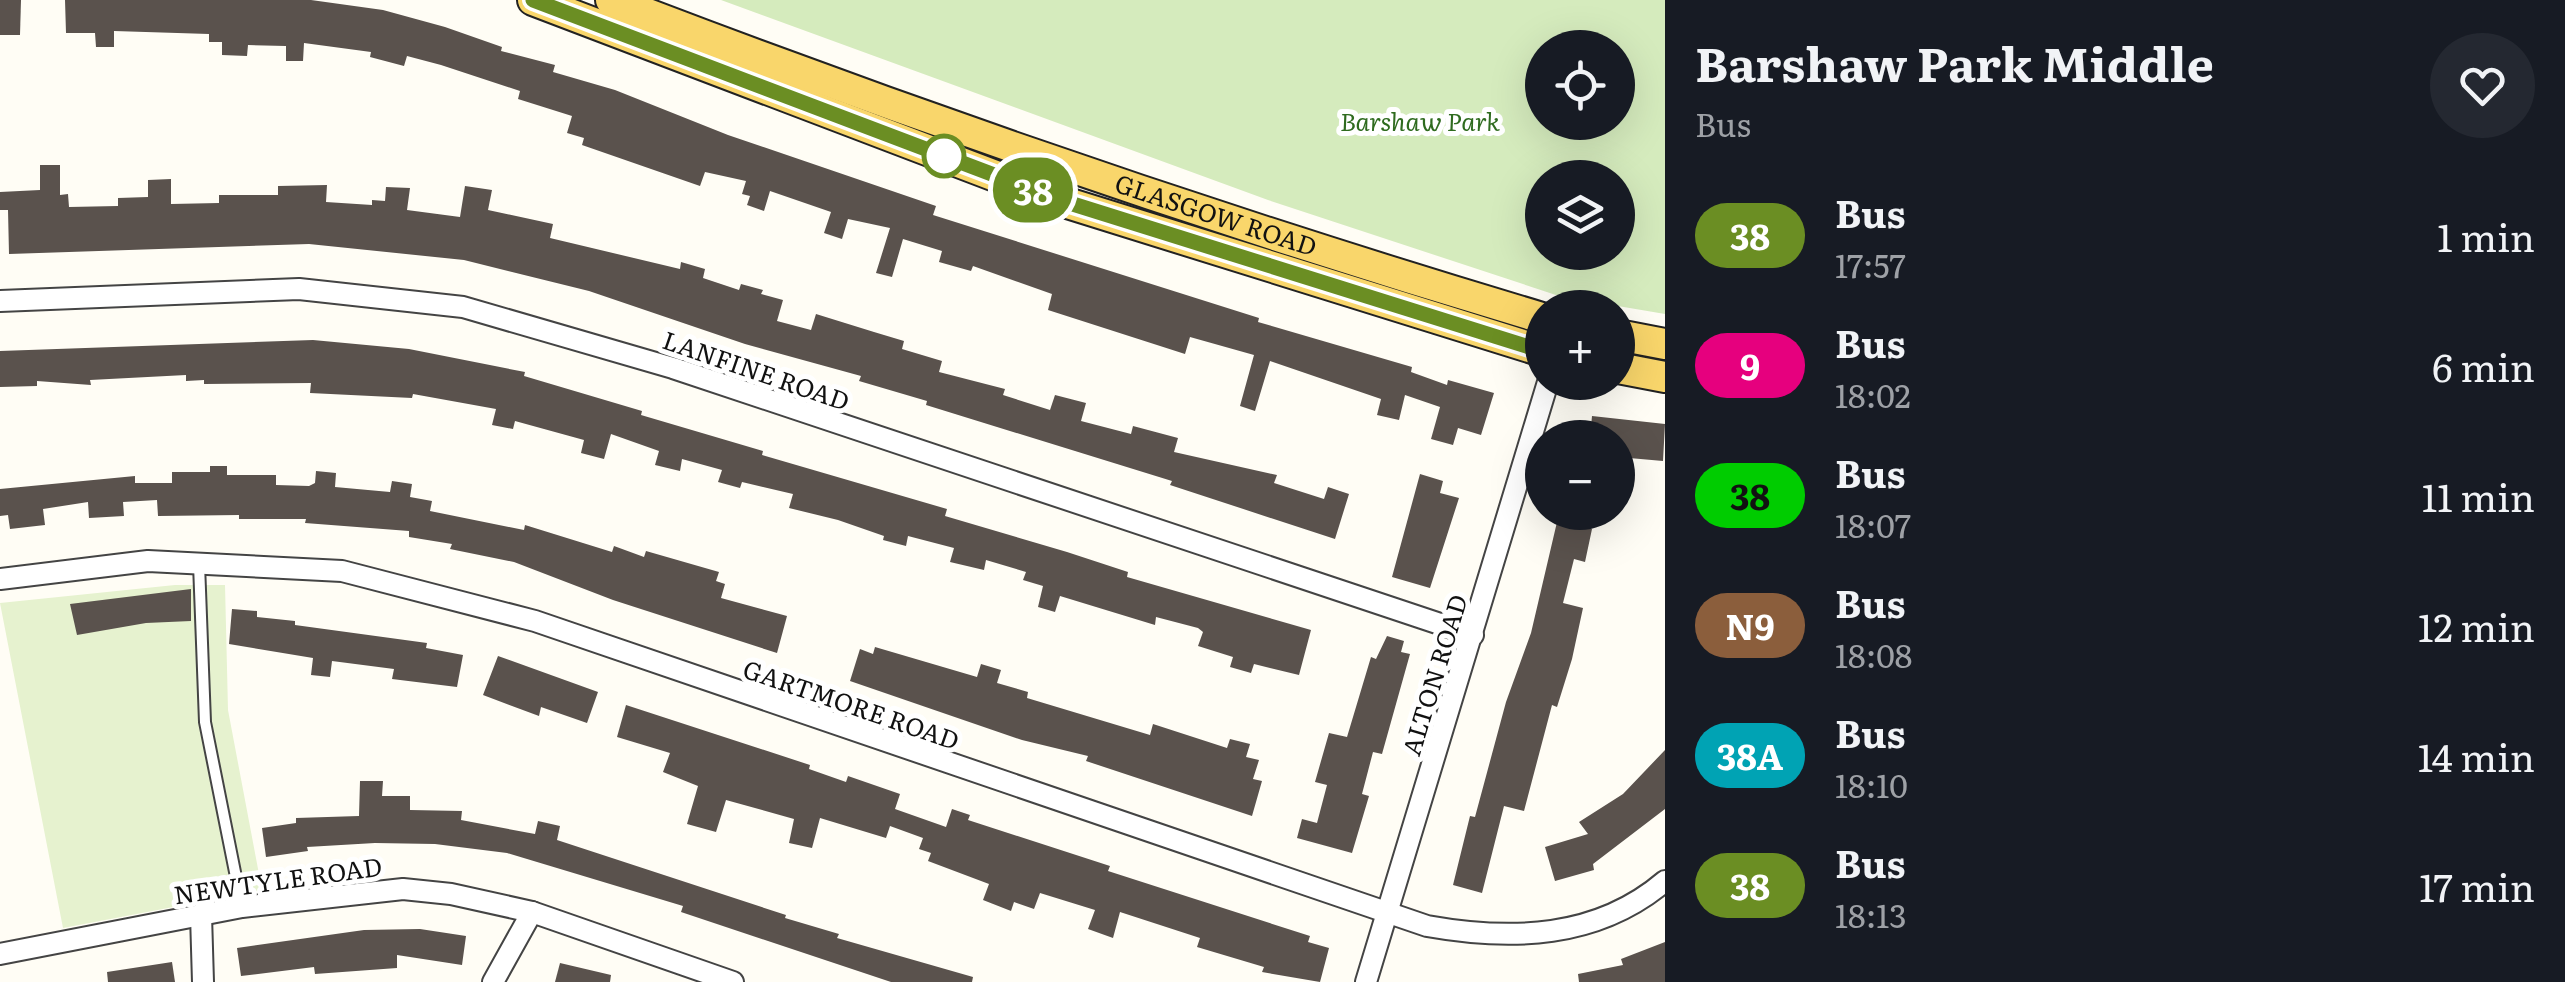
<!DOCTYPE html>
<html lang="en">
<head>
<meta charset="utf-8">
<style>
	body { margin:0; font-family:Literata,serif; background:#242831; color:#f1f3f6; height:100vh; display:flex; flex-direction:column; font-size:38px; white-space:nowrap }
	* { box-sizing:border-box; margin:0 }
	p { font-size:32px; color:#9ea1a6 }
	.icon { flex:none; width:55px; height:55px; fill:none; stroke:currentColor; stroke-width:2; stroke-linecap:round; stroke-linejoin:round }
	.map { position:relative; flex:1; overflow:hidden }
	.panel { display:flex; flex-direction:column; background:#171b24; width:900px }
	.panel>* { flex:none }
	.badge { padding:0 20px; border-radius:32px; font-size:35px; line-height:65px }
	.buttons { position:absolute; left:1525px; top:30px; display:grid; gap:20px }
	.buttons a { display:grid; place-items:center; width:110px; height:110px; border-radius:50%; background:#171b24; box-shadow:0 10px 40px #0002; font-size:50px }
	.map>.badge { position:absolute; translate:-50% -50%; box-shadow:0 0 0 5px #fff }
	.round { display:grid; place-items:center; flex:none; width:105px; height:105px; border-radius:52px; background:#242831 }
	.summary { display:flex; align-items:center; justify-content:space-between; height:170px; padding:0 30px }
	h1 { font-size:48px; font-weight:700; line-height:75px }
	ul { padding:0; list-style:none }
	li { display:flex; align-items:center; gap:30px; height:130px; padding:0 30px }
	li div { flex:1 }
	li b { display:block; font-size:38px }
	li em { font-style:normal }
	li .badge { min-width:110px; font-weight:700; text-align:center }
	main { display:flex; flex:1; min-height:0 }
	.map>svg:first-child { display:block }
	.green { fill:#d5ebbd; fill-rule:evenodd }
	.pitch { fill:#e6f2cf }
	.building { fill:#5a524d }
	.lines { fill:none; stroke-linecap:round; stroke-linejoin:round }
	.service-casing { stroke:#444; stroke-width:14 }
	.minor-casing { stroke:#444; stroke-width:24 }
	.primary-casing { stroke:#222; stroke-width:34 }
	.service { stroke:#fff; stroke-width:10 }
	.minor { stroke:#fff; stroke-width:20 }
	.primary { stroke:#f9d66b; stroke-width:30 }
	.line-casing { stroke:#fff; stroke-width:22 }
	.line { stroke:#6b8e23; stroke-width:15 }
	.stop-dot { fill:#fff; stroke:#6b8e23; stroke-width:5 }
	.labels { text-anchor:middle; stroke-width:10; stroke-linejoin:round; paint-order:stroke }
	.park-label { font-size:25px; font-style:italic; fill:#2f6b1f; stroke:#fff }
	.street-label { font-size:25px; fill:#111; stroke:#fff }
</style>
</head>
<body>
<main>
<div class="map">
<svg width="1665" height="982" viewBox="0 0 1665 982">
	<rect width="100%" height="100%" fill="#fffdf5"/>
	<path class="green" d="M 721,0 L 1665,0 L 1665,314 L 1559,296 L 1268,200 ZM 1542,48 L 1618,48 L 1618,122 L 1542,122 ZM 1542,178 L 1618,178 L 1618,252 L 1542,252 Z"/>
	<path class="pitch" d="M 175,585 L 225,585 L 228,710 L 262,890 L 63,928 L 0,603 Z"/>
	<g class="building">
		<path d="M 0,0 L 21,0 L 20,35 L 0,35 Z"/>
		<path d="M 65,0 L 311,0 L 383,10 L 445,27 L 502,47 L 501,51 L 555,65 L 553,72 L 615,90 L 728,135 L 936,206 L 933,215 L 1259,318 L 1258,322 L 1412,367 L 1411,372 L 1447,385 L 1448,380 L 1494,393 L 1481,435 L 1458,428 L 1453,445 L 1431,439 L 1440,407 L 1405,395 L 1399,420 L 1377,415 L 1381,399 L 1270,361 L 1255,411 L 1240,406 L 1254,355 L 1190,337 L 1185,354 L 1048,310 L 1052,294 L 973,266 L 971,271 L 939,262 L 942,251 L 903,239 L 892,277 L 876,273 L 890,228 L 848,219 L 842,239 L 824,233 L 831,212 L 770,191 L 764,211 L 747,205 L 750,196 L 742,194 L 746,181 L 705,172 L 700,186 L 582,145 L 584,138 L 567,133 L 572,116 L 518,99 L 520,91 L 441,65 L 407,56 L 404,66 L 370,57 L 371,52 L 304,43 L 303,61 L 286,61 L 286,46 L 248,45 L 247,56 L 222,55 L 222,42 L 209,42 L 209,34 L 114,31 L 114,47 L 96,47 L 95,33 L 66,33 Z"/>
		<path d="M 40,165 L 60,165 L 60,195 L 68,194 L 69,207 L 118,206 L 118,198 L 148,197 L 148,180 L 171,179 L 171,204 L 219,203 L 219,195 L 278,195 L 278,186 L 327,185 L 326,202 L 372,205 L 372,200 L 385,201 L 386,187 L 410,188 L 407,210 L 460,217 L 465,186 L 492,190 L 488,210 L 553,224 L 550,238 L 680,269 L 681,262 L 705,269 L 703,278 L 739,290 L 741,284 L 763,290 L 761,294 L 783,300 L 777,321 L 811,330 L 816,314 L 874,332 L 904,341 L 902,349 L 942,361 L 939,372 L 1005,389 L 1003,395 L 1050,410 L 1055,395 L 1086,403 L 1081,421 L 1131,434 L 1133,426 L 1178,438 L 1174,452 L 1277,475 L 1274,483 L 1324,499 L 1328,487 L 1349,494 L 1335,539 L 1170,485 L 1172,481 L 926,405 L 927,401 L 859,381 L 861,376 L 745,344 L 589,291 L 464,260 L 309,244 L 9,254 L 8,210 L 0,210 L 0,192 L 40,190 Z"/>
		<path d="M 313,340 L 409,349 L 525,372 L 524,376 L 642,411 L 641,415 L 763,451 L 762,455 L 947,509 L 945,516 L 1067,552 L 1128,572 L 1127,577 L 1311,630 L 1299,675 L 1254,664 L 1251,673 L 1230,667 L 1233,657 L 1198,646 L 1203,632 L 1198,628 L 1156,617 L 1155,625 L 1060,596 L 1055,612 L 1038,607 L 1043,586 L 1023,580 L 1026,572 L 986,560 L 984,570 L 950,562 L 954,548 L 908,536 L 906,546 L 883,540 L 884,536 L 838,520 L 789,508 L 793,494 L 742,482 L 740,488 L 718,482 L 722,470 L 682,459 L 680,471 L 655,465 L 659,451 L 611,434 L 604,459 L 581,453 L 584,440 L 515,421 L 513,429 L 492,425 L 496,409 L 413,394 L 412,398 L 310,393 L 311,383 L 204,384 L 204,380 L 186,381 L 186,375 L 90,380 L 91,385 L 37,381 L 37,386 L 0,387 L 0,351 Z"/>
		<path d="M 1592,416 L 1665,424 L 1663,461 L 1618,457 L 1618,438 L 1590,438 Z"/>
		<path d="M 210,466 L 227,466 L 227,475 L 276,475 L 276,485 L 309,486 L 315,483 L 316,471 L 336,473 L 335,487 L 390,492 L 392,481 L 412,484 L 410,497 L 432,501 L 430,511 L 524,530 L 525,525 L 612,552 L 614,546 L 644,557 L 646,551 L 719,572 L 716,581 L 725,584 L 721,598 L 787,616 L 777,653 L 613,600 L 514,562 L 450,549 L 452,544 L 409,537 L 409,531 L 305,523 L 306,519 L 239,519 L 239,515 L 158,516 L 157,500 L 123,502 L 124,516 L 89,518 L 88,502 L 43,509 L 45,525 L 10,529 L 8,515 L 0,516 L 0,489 L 135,476 L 135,483 L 172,483 L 172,472 L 210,472 Z"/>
		<path d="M 1420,474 L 1443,481 L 1440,493 L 1459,498 L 1430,588 L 1392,577 Z"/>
		<path d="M 1557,522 L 1592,529 L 1585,562 L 1574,559 L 1563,603 L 1583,608 L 1572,659 L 1557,707 L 1552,705 L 1524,811 L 1504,806 L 1482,893 L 1453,885 L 1470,816 L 1475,817 L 1506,702 L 1531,633 Z"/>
		<path d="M 191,589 L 191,621 L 146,623 L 77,635 L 70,604 Z"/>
		<path d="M 232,609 L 257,611 L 257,617 L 295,621 L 295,625 L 427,643 L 426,648 L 463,655 L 457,687 L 392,679 L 394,669 L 332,661 L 330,677 L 311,675 L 313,658 L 229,644 Z"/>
		<path d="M 1387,636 L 1404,641 L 1401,652 L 1410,654 L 1382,754 L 1373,752 L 1362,794 L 1369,796 L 1352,853 L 1297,838 L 1302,819 L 1317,823 L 1327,785 L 1315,782 L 1329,733 L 1347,737 L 1371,657 L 1376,659 Z"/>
		<path d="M 875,647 L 977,677 L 981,664 L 1001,670 L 997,683 L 1028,692 L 1027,698 L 1150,735 L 1153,724 L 1227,748 L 1230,739 L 1250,744 L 1246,757 L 1259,760 L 1253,779 L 1262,781 L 1252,816 L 1086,761 L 1088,756 L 1022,740 L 850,681 L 860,649 L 873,654 Z"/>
		<path d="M 498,656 L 598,692 L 587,723 L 541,707 L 539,716 L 483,695 Z"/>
		<path d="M 626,705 L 810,765 L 809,769 L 846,782 L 848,776 L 900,794 L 895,809 L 946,827 L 952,809 L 970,815 L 968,820 L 1110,866 L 1108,871 L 1310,936 L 1308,942 L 1329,948 L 1320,982 L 1262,972 L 1264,967 L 1197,947 L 1200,938 L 1120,912 L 1113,938 L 1088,929 L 1095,910 L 1040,893 L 1034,909 L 1014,902 L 1011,911 L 983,900 L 989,884 L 928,861 L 931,853 L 919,849 L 923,838 L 890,826 L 886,838 L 820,818 L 812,848 L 789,843 L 794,819 L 726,800 L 716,832 L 687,824 L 698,786 L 663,772 L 670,753 L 617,737 Z"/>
		<path d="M 1665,750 L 1665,809 L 1593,864 L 1594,870 L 1555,881 L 1545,847 L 1588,834 L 1579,822 L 1623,794 Z"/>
		<path d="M 360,781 L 383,781 L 382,796 L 410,796 L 410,810 L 462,811 L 461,820 L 535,834 L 538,821 L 560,826 L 557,840 L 786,915 L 785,918 L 839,934 L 837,938 L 973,977 L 972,982 L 891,982 L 681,912 L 683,906 L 507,853 L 435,844 L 375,843 L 307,847 L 308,851 L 266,857 L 262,828 L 296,823 L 296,818 L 359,816 Z"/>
		<path d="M 420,929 L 466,936 L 462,965 L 397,955 L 397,968 L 315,974 L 314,967 L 241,976 L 237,948 L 364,930 Z"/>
		<path d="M 1665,942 L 1665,982 L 1579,982 L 1578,974 L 1623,965 L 1621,959 Z"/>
		<path d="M 172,962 L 175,982 L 108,982 L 107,972 Z"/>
		<path d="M 560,963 L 611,975 L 610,982 L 555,982 Z"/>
	</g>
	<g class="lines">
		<g class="service-casing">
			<path id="service" d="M 199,564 L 205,722 L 242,907"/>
		</g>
		<g class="minor-casing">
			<g id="minor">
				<path d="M 0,301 L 299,289 L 463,307 L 673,368 L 1473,635"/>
				<path d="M 0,579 L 148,561 L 342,571 L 535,621 L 1427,926 C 1511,941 1597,939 1665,881"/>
				<path d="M 201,915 L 203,982"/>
				<path d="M 0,954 L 242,907 L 403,889 L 451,894 L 532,912 L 733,982"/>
				<path d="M 493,982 L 532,912"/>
				<path d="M 1366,982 L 1548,382"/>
			</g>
		</g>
		<g class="primary-casing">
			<g id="primary">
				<path d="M 533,0 L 1061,201 L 1542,351"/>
				<path id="s1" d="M 611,0 C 918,118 1227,224 1542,318"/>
				<path d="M 1618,335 L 1665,344"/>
				<path d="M 1618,368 L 1665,377"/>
			</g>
		</g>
		<use href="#service" class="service"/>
		<use href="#minor" class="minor"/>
		<use href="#primary" class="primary"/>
	</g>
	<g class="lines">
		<g class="line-casing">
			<path id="line" d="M 533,0 L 1060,200 L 1542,351"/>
		</g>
		<use href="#line" class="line"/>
	</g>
	<circle class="stop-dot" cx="944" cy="156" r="20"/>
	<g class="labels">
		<g class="park-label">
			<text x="1420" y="131">Barshaw Park</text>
		</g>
		<g class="street-label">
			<text dy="9" stroke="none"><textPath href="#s1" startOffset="642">GLASGOW ROAD</textPath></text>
			<text transform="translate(756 371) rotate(19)" y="9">LANFINE ROAD</text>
			<text transform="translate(1435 675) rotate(-73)" y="9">ALTON ROAD</text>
			<text transform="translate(851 705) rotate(19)" y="9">GARTMORE ROAD</text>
			<text transform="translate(278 881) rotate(-8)" y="9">NEWTYLE ROAD</text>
		</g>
	</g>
</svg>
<div class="buttons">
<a><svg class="icon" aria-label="locate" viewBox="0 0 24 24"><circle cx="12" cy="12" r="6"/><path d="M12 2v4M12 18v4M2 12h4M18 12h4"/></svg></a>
<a><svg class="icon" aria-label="layers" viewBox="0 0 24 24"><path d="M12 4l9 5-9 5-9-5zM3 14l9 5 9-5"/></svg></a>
<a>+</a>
<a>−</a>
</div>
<b class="badge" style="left:1033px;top:190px;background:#6b8e23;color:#fff">38</b>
</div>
<section class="panel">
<div class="summary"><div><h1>Barshaw Park Middle</h1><p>Bus</p></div><a class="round"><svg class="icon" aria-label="heart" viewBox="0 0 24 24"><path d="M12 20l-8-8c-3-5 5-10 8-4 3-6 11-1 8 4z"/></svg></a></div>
<ul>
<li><span class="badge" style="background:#6b8e23;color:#fff">38</span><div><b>Bus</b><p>17:57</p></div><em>1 min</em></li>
<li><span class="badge" style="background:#e6007e;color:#fff">9</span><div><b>Bus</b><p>18:02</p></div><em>6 min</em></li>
<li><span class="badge" style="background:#0c0;color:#111">38</span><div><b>Bus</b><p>18:07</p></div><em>11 min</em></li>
<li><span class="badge" style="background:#8b5e3c;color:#fff">N9</span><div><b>Bus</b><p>18:08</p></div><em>12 min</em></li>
<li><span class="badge" style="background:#00a3b4;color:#fff">38A</span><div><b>Bus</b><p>18:10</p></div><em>14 min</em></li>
<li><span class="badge" style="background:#6b8e23;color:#fff">38</span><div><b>Bus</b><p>18:13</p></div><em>17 min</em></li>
</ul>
</section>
</main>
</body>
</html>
